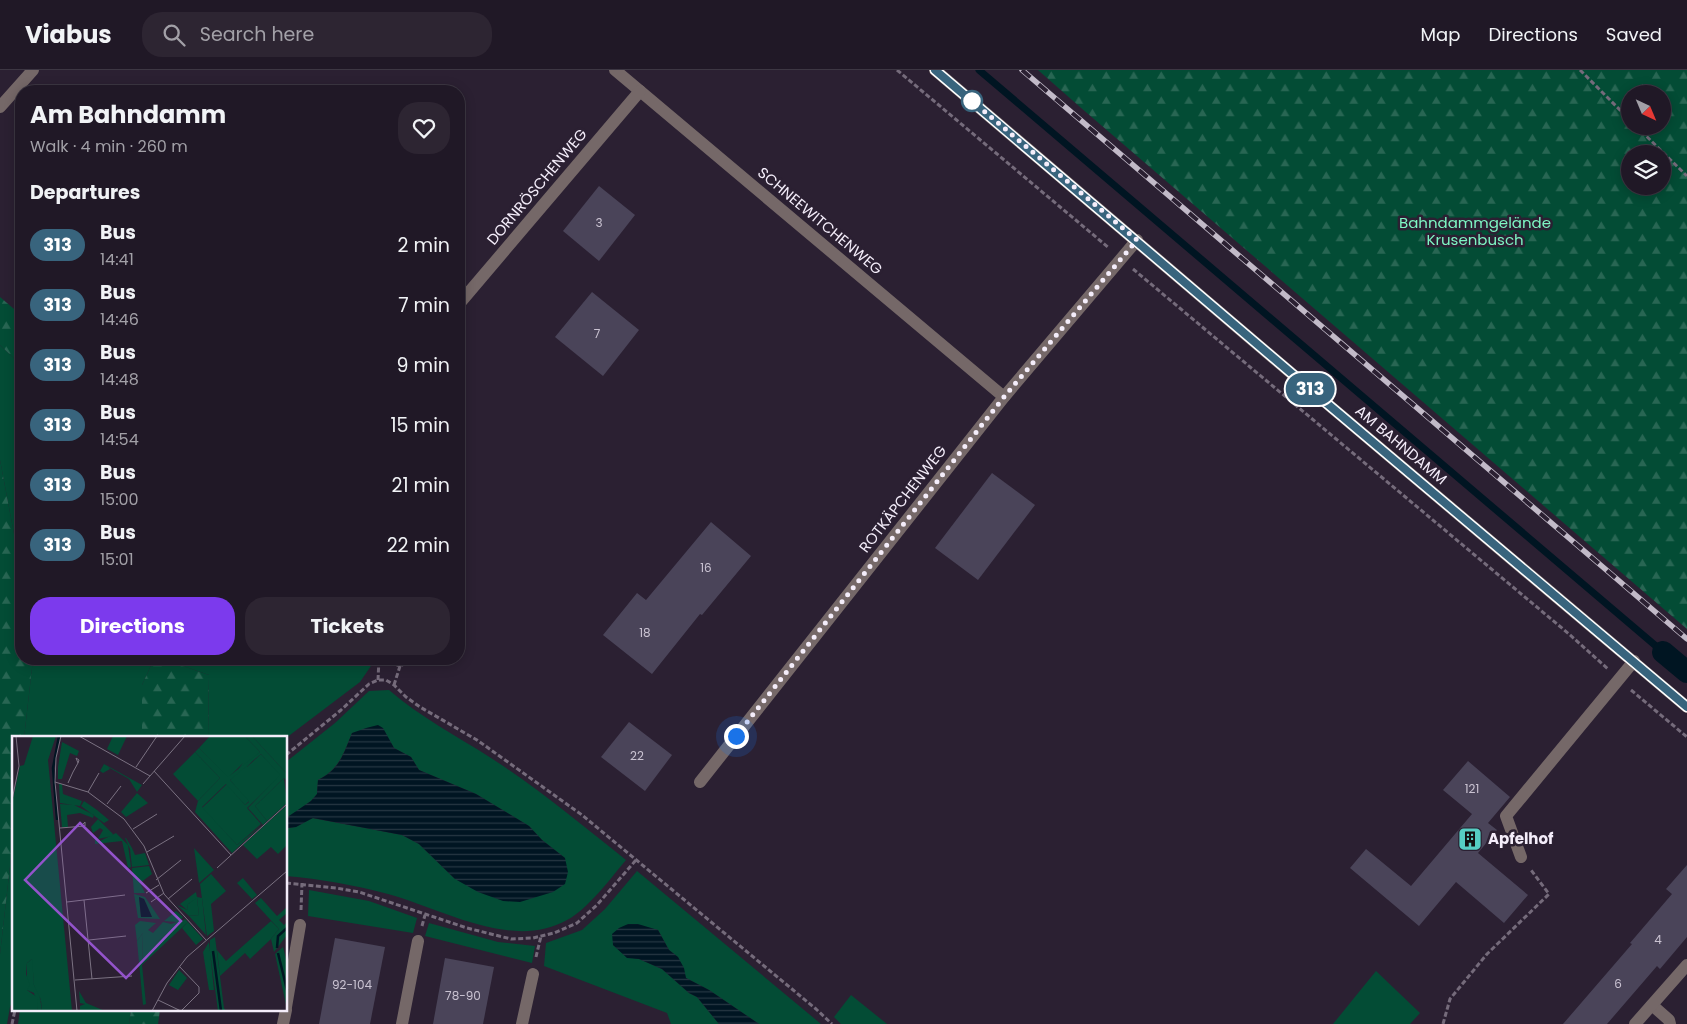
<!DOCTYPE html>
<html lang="en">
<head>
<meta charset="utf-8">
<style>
	body { margin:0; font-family:Poppins,sans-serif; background:#2d2532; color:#f1f3f6; height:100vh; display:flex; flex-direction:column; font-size:19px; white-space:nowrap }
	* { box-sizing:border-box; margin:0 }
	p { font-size:16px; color:#a2a0a7 }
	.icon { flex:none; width:28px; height:28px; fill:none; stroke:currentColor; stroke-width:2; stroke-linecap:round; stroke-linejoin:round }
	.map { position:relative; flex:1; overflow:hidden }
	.panel { position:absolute; left:15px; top:15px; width:450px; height:580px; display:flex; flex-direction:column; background:#201826; border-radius:20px; box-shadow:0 2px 12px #0003,0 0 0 1px #3d3743 }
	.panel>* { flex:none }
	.badge { padding:0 10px; border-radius:16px; font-size:18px; line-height:32px }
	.needle { width:32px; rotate:136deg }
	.fabs { position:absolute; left:1621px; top:15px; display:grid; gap:10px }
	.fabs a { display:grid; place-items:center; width:50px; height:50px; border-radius:50%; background:#201826; box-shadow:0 2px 12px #0003,0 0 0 1px #3d3743; font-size:25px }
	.you { position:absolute; width:25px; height:25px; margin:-12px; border:4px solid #fff; border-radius:50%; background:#1a73e8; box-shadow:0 0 0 8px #1a73e833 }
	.map>.badge { position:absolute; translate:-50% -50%; box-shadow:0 0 0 2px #fff }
	h2 { padding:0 15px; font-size:19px; line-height:45px }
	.round { display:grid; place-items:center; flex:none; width:52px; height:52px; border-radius:20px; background:#2d2532 }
	.headline { display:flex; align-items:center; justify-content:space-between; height:85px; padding:0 15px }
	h1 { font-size:24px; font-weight:700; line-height:38px }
	.action { display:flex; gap:10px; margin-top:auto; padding:10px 15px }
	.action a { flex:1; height:58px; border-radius:20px; background:#7c3aed; color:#fff; font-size:20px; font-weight:700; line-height:58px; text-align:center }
	.action a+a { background:#2d2532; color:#f1f3f6 }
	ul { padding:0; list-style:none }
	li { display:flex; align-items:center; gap:15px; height:60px; padding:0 15px }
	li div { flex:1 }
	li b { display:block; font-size:19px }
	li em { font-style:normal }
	li .badge { min-width:55px; font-weight:700; text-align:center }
	header { display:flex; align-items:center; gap:30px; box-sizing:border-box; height:70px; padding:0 25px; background:#201826; border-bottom:1px solid #3d3743 }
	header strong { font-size:24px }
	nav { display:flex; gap:28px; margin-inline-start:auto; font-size:18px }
	.search { width:350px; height:45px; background:#2d2532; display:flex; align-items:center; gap:12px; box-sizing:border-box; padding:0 18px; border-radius:20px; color:#a2a0a7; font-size:19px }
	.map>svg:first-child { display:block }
	.grass { fill:#034c35; fill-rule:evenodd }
	.forest { fill:url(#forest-firs); fill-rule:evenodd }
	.water { fill:url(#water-rules) }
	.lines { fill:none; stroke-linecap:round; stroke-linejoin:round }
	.stream { stroke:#001522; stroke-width:7 }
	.canal { stroke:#001522; stroke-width:22 }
	.building { fill:#4a4459 }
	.path { stroke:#756b7b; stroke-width:3; stroke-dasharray:5 2.5; stroke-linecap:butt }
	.lane { stroke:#756868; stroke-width:12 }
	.street { stroke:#756868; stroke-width:12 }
	.rail-casing { stroke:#c2bac8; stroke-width:5.5 }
	.rail { stroke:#2b2032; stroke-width:4; stroke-dasharray:11; stroke-linecap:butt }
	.line-casing { stroke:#fff; stroke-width:11 }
	.line { stroke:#38647d; stroke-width:8 }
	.walk { stroke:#f4edfa; stroke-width:5; stroke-dasharray:0 9 }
	.stop-dot { fill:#fff; stroke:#38647d; stroke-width:2.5 }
	.labels { text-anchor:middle; stroke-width:5; stroke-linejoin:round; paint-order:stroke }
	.number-label { font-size:12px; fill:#cac3d2 }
	.street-label { font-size:15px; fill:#f4edfa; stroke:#2b2032 }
	.park-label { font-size:15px; fill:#7ef6c4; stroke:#2b2032 }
	.poi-label { font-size:15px; font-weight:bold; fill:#f4edfa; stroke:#2b2032; text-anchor:start }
	.inset-river { fill:none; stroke:#001522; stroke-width:2.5 }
	.inset-road { fill:none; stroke:#7b7282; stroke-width:1 }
	.view { fill:#9353cb; fill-opacity:0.15; stroke:#9353cb; stroke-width:2.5 }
	.inset-edge { fill:none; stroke:#f4edfa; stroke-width:2.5 }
</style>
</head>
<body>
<header>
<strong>Viabus</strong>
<div class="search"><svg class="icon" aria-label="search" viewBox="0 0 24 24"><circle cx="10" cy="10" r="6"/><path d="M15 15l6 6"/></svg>Search here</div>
<nav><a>Map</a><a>Directions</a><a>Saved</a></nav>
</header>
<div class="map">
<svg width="1687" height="954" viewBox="0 0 1687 954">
	<defs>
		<pattern id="forest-firs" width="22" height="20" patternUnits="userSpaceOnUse" patternTransform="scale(1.25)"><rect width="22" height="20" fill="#034c35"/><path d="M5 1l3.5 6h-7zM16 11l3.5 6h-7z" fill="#286653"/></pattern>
		<pattern id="water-rules" width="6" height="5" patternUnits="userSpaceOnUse" patternTransform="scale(1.25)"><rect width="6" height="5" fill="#001522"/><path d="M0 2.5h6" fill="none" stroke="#263743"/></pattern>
	</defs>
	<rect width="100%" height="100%" fill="#2b2032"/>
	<g class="grass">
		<path d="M 0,275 L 21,295 L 21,501 L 0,390 Z"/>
		<path d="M 33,589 L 154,589 L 142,615 L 142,668 L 24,668 Z"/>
		<path d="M 162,589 L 373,589 L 373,593 L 360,612 L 286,668 L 208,668 L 209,605 Z"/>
		<path d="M 389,620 C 420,647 457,666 491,688 C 539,719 582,755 626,790 C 611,808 587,840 567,850 C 512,881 443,839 388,824 C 354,815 321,809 286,806 L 286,692 L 335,653 L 369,621 ZM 383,659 L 394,678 L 411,687 L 419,700 L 476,724 L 529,756 L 542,770 L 565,788 L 455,809 L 419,774 L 402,765 L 312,748 L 296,757 L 287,758 L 287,748 L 311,731 L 317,724 L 318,710 C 339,699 343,685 352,663 Z"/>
		<path d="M 14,761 L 14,927 L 10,937 L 7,954 L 0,954 L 0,884 Z"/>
		<path d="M 637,801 L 821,954 L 759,954 L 709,920 L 686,908 L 678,887 L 669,880 L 658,860 L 648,858 L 613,875 L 627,887 L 639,889 L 662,899 L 689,923 L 697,927 L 719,954 L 671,954 L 667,943 L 544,896 L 546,873 L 582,860 L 605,839 Z"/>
		<path d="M 309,820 L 369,831 L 417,848 L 413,863 L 308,846 Z"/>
		<path d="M 429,853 L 498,872 L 535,876 L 532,893 L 425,866 Z"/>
		<path d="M 1376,901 L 1420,943 L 1410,954 L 1333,954 Z"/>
		<path d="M 851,925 L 887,954 L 841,954 L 834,947 Z"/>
		<path d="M 20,940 L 131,940 L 129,954 L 18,954 Z"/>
	</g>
	<g class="forest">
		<path d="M 1038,0 L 1687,0 L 1687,559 L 1080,37 ZM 1630,24 L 1662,24 L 1662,56 L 1630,56 ZM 1630,84 L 1662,84 L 1662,116 L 1630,116 Z"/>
		<path d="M 0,227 L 21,245 L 21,295 L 0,275 Z"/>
		<path d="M 0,390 L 21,501 L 21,589 L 33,589 L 24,668 L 14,668 L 14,761 L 0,884 Z"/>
		<path d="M 154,589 L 162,589 L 209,605 L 208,668 L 142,668 L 142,615 Z"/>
		<path d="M 131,940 L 160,940 L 158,954 L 129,954 Z"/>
	</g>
	<g class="water">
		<path d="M 378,655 L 383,658 L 394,678 L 411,687 L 419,700 L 476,724 L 529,756 L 542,770 L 565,788 L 568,802 L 565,814 L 553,822 L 520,832 L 503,831 L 478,822 L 455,809 L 419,774 L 402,765 L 313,748 L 296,757 L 287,758 L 286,748 L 311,731 L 317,724 L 318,710 C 340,699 343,685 352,663 L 366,658 Z"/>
		<path d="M 628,854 L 638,854 L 658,860 L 669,880 L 678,887 L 684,898 L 686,908 L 709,920 L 759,954 L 719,954 L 697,927 L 689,923 L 662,899 L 639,889 L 627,888 L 613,875 L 612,864 L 619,858 Z"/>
	</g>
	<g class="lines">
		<path class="stream" d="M 979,0 L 1663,582"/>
		<path class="canal" d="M 1663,582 L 1687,602"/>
	</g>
	<g class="building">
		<path d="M 599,116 L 635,145 L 599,191 L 563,161 Z"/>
		<path d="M 592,222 L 639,260 L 603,306 L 555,267 Z"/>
		<path d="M 992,403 L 1035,435 L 978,510 L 935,478 Z"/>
		<path d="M 711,452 L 751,486 L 702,545 L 700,544 L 652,604 L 603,565 L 637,523 L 646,530 Z"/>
		<path d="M 629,652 L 672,685 L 645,721 L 601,687 Z"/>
		<path d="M 1468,691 L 1510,727 L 1488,753 L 1497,760 L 1478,783 L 1528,825 L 1504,853 L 1456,812 L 1419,856 L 1350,798 L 1366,779 L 1411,816 L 1472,744 L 1443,720 Z"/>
		<path d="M 1687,795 L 1687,867 L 1660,899 L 1657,896 L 1607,954 L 1563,954 L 1632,874 L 1630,873 L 1672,824 L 1666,819 Z"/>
		<path d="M 335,868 L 385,877 L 370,954 L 319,954 Z"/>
		<path d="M 445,888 L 494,897 L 483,954 L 433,954 Z"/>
	</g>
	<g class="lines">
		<g class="path">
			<path d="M 897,0 L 1109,178"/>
			<path d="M 1580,0 L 1630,50"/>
			<path d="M 1636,56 L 1687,106"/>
			<path d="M 1133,199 L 1569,564 L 1608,599"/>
			<path d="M 380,589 L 400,596 L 413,590"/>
			<path d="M 378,610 L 379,589"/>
			<path d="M 394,615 L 400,596"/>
			<path d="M 1631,620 L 1687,667"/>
			<path d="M 286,685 L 341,640 L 369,614 L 378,610 L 386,610 L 394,615 L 406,627 L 420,637 L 477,670 L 582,745 L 816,939 L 832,954"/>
			<path d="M 286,813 L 336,818 L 359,822 L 467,858 L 511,869 L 533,868 L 554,863 L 577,853 L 597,835 L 636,790"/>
			<path d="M 301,840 L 302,813"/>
			<path d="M 422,856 L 425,845"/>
			<path d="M 536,887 L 541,866"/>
			<path d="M 12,954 L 15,940"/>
			<path d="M 1443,954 L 1450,929 L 1487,884 L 1549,824 L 1531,800"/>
		</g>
		<path class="lane" d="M 1521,787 L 1506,746 L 1634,591"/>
		<g class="street">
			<path d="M 615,0 L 1004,327"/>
			<path d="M 935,0 L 1324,331 L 1687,637"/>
			<path d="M 0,37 L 33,0"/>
			<path d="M 459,234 L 640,21"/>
			<path d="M 700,712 L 1004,327 L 1137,170"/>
			<path d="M 1652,935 L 1669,950 L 1670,954"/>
			<path d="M 286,937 L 300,855"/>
			<path d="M 283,954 L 286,940"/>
			<path d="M 402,954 L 418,871"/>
			<path d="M 522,954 L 533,904"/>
			<path d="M 1635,954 L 1687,895"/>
		</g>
		<g class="rail-casing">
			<path id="rail" d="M 1022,0 L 1687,569"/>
		</g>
		<use href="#rail" class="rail"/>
	</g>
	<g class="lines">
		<g class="line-casing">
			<path id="line" d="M 935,0 L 1324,331 L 1687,637"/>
		</g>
		<use href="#line" class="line"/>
		<path class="walk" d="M 736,666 L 1004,327 L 1137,170 L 972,31"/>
	</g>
	<defs>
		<g id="building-square" transform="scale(1.25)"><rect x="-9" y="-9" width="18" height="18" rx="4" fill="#56cec3" stroke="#2b2032"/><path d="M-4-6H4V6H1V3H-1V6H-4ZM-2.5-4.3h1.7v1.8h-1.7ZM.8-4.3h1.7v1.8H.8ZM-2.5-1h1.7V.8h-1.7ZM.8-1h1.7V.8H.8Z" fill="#111"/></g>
	</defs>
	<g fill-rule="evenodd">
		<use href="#building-square" x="1470" y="769"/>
	</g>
	<circle class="stop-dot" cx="972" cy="31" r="10"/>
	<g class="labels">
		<g class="number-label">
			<text x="599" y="157">3</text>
			<text x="597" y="268">7</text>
			<text x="706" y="502">16</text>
			<text x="645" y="567">18</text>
			<text x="637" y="690">22</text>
			<text x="1472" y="723">121</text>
			<text x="1658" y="874">4</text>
			<text x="1618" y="918">6</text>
			<text x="352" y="919">92-104</text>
			<text x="463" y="930">78-90</text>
		</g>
		<g class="street-label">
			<text transform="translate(537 117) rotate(-50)" y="5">DORNRÖSCHENWEG</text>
			<text transform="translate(820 151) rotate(40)" y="5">SCHNEEWITCHENWEG</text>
			<text transform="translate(1401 375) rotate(40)" y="5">AM BAHNDAMM</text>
			<text transform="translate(903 429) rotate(-52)" y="5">ROTKÄPCHENWEG</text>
		</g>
		<g class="park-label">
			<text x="1475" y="158">Bahndammgelände<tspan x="1475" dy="17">Krusenbusch</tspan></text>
		</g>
		<g class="poi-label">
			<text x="1488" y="774">Apfelhof</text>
		</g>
	</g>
	<g transform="translate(12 666)">
		<rect width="275" height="275" fill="#2b2032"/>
		<path d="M 198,0 L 233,0 L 248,16 L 235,31 L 249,18 L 269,39 L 235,72 L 249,88 L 225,109 L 190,72 L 215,48 L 233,69 L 237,66 L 218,44 L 231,27 L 216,42 L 187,12 ZM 240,0 L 275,0 L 275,38 ZM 50,6 L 67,15 L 65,20 L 58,17 L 50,43 L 46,43 L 46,31 ZM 183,16 L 208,42 L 186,65 L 161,38 ZM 92,28 L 130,49 L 125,56 L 117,43 L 96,31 L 98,33 L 91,37 L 88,35 ZM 272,42 L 275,67 L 255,85 L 243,70 ZM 47,48 L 50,48 L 51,58 L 70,65 L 68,70 L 48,67 ZM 125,57 L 136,67 L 114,81 L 109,76 ZM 72,65 L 85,74 L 97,84 L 92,87 L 69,70 ZM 48,68 L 62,69 L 82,79 L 81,82 L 68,77 L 55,79 L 56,91 L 50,91 ZM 275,69 L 275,109 L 266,118 L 259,111 L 245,123 L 231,109 ZM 104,97 L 116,109 L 119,131 L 116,132 L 110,105 L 83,108 L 83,103 L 88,105 ZM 113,102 L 114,102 L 120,112 L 123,119 L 133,117 L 137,129 L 120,131 L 118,113 ZM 182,112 L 202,134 L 187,147 ZM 137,130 L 140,138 L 128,147 L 133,157 L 122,157 L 120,132 ZM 199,138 L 214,155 L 199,168 L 202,195 L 195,200 L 188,148 ZM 122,158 L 133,161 L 148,183 L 126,182 ZM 127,161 L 132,163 L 140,181 L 129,180 ZM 185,161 L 187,179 L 177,180 L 165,169 L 175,174 L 176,168 ZM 164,175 L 171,181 L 167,186 L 173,183 L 145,206 L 130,229 L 131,197 L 125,205 L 123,189 L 128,185 L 144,187 L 136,194 L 141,197 L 151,186 L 159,188 L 165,186 L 152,185 ZM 259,185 L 267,193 L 259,203 L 238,223 L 233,217 L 208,240 L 205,214 L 214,225 ZM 176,186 L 191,203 L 184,209 L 170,192 ZM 21,222 L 22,249 L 27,256 L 30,275 L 26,275 L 22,257 L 15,254 L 15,227 ZM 167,234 L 175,242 L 166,254 L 157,249 Z" fill="#034c35" fill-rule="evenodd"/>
		<path d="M 21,0 L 44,0 L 36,24 L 60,275 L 30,275 L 29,265 L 25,263 L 26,275 L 1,275 L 0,67 L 8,30 L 12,29 ZM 20,223 L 22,249 L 29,264 L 15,254 L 18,249 L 14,238 L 15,227 ZM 233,0 L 240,0 L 275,38 L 275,45 L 272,42 L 243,70 L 255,85 L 251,89 L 236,72 L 268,39 L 249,18 L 218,44 L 237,65 L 233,69 L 214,48 L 190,71 L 225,109 L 250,89 L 220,117 L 183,76 L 186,65 L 208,42 L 183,16 L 187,12 L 216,41 L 248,16 ZM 231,142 L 245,159 L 240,163 L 225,147 ZM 184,156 L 185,161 L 190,162 L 194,199 L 177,180 L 187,179 L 185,162 L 176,168 L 175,174 L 168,168 ZM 249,162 L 265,180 L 275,171 L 275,177 L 267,184 L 272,189 L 275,186 L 275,199 L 262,216 L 259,203 L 267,193 L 243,167 ZM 173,183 L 176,186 L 130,229 L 134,268 L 131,269 L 125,205 L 131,197 L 130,228 L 145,206 ZM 203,201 L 212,272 L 214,275 L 206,275 L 198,216 L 198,204 ZM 197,206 L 202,254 L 197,254 L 191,216 ZM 271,211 L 275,227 L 275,273 L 263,218 ZM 67,255 L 74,267 L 93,275 L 68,275 L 68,270 L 73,268 L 68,267 Z" fill="#034c35" fill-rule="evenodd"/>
		<path d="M 101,0 L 115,0 L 106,19 L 95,13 ZM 86,83 L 101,98 L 100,100 L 86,103 L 91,94 L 88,92 L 81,97 L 79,91 Z" fill="#034c35"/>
		<path d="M 127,161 L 132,163 L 140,181 L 129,181 Z" fill="#001522"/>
		<path class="inset-river" d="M 45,84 L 41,32 L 47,0M 265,212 L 266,200 L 275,192M 201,215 L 209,275M 266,217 L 275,254"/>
		<path class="inset-road" d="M 49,0 L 44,22 L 43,46 L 65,275M 67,0 L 138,40M 124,31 L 145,0M 142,35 L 219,119M 43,46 L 76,56 L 112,83 L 132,110 L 152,158 L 194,204M 56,47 L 61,36 L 66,27 L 67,24 L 64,22 L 66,27M 131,48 L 173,0M 76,56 L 87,37M 0,64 L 7,30 L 4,0M 95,68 L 109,50M 48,92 L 73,90 L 73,86 L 69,90M 121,93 L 145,78M 135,116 L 162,100M 205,132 L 275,68M 144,144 L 169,124M 134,157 L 147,149M 156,163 L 180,143M 72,164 L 80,243M 55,166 L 113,159M 139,166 L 152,157M 77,204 L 114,200M 63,244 L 120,240M 146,264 L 169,275 L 187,257 L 187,251 L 167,230M 140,275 L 155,247 L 175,221 L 275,135"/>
		<path class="view" d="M 68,87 L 169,185 L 114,242 L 13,144 Z"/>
		<rect width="275" height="275" class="inset-edge"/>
	</g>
</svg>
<div class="fabs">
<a><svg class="needle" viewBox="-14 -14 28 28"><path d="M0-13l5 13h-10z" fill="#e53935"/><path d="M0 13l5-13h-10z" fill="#a2a0a7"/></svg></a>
<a><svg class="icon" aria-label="layers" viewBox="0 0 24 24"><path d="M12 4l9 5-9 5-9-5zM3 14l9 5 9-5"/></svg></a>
</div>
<div class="you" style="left:736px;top:666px"></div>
<b class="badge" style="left:1310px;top:319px;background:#38647d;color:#fff">313</b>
<section class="panel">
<div class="headline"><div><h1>Am Bahndamm</h1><p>Walk · 4 min · 260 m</p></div><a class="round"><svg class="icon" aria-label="heart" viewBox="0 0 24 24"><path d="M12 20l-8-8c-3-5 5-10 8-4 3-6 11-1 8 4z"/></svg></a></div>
<h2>Departures</h2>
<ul>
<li><span class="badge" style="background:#38647d;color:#fff">313</span><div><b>Bus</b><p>14:41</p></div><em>2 min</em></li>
<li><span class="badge" style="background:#38647d;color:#fff">313</span><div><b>Bus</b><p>14:46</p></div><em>7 min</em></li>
<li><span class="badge" style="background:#38647d;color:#fff">313</span><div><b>Bus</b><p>14:48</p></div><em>9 min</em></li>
<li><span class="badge" style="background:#38647d;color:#fff">313</span><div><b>Bus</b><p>14:54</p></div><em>15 min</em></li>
<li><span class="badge" style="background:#38647d;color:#fff">313</span><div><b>Bus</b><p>15:00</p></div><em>21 min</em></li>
<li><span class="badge" style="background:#38647d;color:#fff">313</span><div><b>Bus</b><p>15:01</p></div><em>22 min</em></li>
</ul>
<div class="action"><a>Directions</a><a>Tickets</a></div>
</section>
</div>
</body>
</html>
